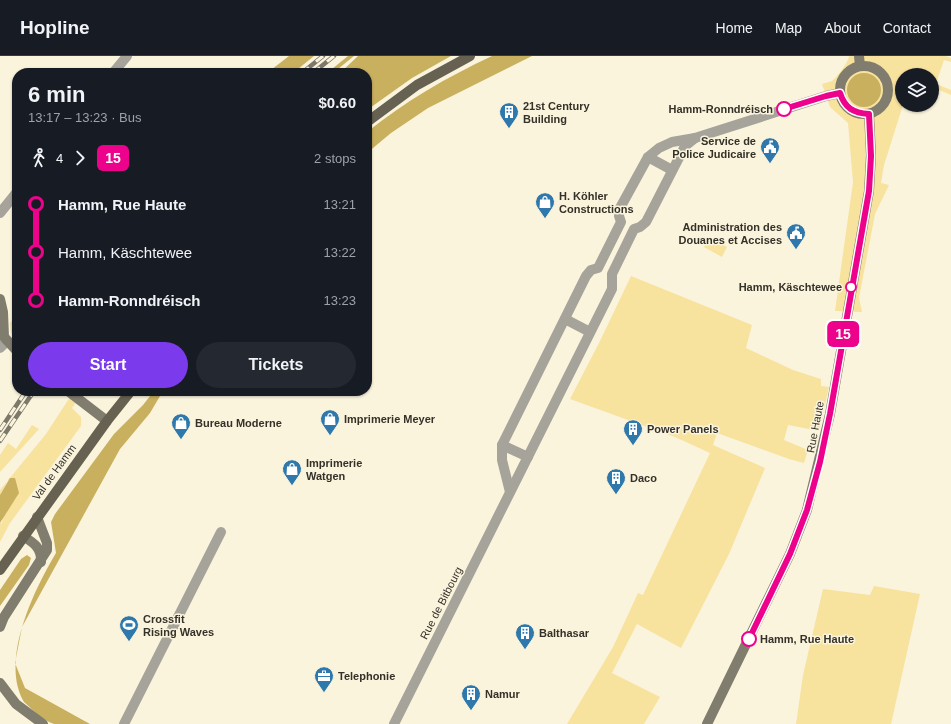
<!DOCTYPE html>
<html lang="en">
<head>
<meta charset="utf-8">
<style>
	body { margin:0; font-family:Helvetica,sans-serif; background:#242831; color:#f1f3f6; height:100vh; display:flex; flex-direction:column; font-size:15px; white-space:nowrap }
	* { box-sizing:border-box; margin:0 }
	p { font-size:13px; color:#9ea1a6 }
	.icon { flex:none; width:22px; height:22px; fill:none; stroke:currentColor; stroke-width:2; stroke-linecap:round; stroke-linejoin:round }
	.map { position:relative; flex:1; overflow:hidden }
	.details { position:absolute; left:12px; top:12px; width:360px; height:328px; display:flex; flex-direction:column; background:#171b24; border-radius:16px; box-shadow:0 1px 3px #0004 }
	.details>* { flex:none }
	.badge { padding:0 8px; border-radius:6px; font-size:14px; line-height:26px }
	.fabs { position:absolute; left:895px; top:12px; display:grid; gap:8px }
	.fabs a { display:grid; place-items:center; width:44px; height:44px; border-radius:50%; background:#171b24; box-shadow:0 1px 3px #0004; font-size:20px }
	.map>.badge { position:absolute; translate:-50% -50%; box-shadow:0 0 0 2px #fff }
	.legs { display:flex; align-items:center; gap:6px; height:44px; padding:0 16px; font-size:13px }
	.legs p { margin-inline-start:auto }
	.headline { display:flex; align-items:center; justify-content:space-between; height:68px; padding:0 16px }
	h1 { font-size:22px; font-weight:700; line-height:30px }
	.action { display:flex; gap:8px; margin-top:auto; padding:8px 16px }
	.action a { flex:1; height:46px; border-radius:24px; background:#7c3aed; color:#fff; font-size:16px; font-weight:700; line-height:46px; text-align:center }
	.action a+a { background:#242831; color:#f1f3f6 }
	ul { padding:0 16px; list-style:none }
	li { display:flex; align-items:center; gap:14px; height:48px; font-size:15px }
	li i { display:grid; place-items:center; width:6px; height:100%; margin:0 5px; background:currentColor }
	li i::after { content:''; width:10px; height:10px; margin:-5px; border:3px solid; border-radius:50%; background:#171b24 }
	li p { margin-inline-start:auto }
	li:first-child i { background:linear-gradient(#0000 50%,currentColor 0) }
	li:last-child i { background:linear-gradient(currentColor 50%,#0000 0) }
	header { display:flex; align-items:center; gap:24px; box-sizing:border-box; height:56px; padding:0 20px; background:#171b24; border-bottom:1px solid #363941 }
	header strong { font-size:19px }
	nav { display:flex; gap:22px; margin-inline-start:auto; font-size:14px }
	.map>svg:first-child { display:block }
	.green { fill:#f7e29e; fill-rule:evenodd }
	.forest { fill:#c9b05e }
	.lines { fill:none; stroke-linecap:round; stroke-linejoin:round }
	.street { stroke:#a6a39a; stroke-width:10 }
	.secondary { stroke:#807c6e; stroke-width:10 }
	.primary { stroke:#666150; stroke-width:10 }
	.rail-casing { stroke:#7c786a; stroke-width:4.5 }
	.rail { stroke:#fbf4dd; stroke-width:3; stroke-dasharray:9; stroke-linecap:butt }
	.line-1-casing { stroke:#fff; stroke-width:9 }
	.line-1 { stroke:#ed028c; stroke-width:6 }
	.stop-1-dot { fill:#fff; stroke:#ed028c; stroke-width:2 }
	.labels { text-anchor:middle; stroke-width:3; stroke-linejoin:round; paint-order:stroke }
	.poi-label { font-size:11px; font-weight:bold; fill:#343129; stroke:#fbf4dd; text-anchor:start }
	.stop-label { font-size:11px; font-weight:bold; fill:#343129; stroke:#fbf4dd; text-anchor:end }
	.street-label { font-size:11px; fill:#343129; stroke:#fbf4dd }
</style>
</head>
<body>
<header>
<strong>Hopline</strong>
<nav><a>Home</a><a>Map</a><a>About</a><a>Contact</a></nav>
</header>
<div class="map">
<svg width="951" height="668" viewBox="0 0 951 668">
	<rect width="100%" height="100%" fill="#fbf4dd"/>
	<g class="green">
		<path d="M 849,0 L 946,0 L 951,2 L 951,6 L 944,4 L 936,28 L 951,34 L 951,39 L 932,31 L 932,19 L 902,19 L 903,49 L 884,109 L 881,127 L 889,129 L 875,158 L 859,242 L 862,256 L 835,255 L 853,126 L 848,67 L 830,51 L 822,28 C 825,27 829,26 832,25 C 837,21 848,7 849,0 ZM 852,22 L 876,22 C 884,32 881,43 871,49 L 850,44 L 847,33 Z"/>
		<path d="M 709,181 L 727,191 L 722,201 L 704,191 Z"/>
		<path d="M 631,220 L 752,269 L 746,292 L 793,314 L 821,323 L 821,330 L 829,331 L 819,375 L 788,369 L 784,384 L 808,394 L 804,407 L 789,403 L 717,377 L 713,389 L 765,412 L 729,498 L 681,592 L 637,568 L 612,617 L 660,641 L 644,668 L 567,668 L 613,591 L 638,537 L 643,539 L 710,397 L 675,381 L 570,343 L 600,285 Z"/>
		<path d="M 17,259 L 17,282 L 11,276 L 10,267 Z"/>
		<path d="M 74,335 L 84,335 L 72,352 L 81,361 L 81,370 L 10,467 L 0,486 L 0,467 L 2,467 L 9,422 L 0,439 L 0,434 L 46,378 Z"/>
		<path d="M 32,369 L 39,373 L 0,416 L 0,399 L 8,387 L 16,393 Z"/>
		<path d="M 874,530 L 920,538 L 891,668 L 796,668 L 803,619 L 823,533 L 870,539 Z"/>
	</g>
	<g class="forest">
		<path d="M 289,0 L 314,0 L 293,17 L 267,17 Z"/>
		<path d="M 348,0 L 354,0 L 333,17 L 327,17 Z"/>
		<path d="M 358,0 L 451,0 L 412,22 L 367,54 L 367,17 L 340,17 Z"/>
		<path d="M 492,0 L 532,0 L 428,52 L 391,77 L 367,97 L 367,76 C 406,45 447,21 492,0 Z"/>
		<circle cx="864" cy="34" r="17"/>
		<path d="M 154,335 L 163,335 L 150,357 L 120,393 L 22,571 L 15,607 L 25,632 L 90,668 C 80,668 64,668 54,668 C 42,664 33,654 24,646 C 0,606 32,537 56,497 L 51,466 L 55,458 L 114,378 L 143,349 Z"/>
		<path d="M 10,422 L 15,422 L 19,437 L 0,467 L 0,439 Z"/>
		<path d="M 27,499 L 31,502 L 29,509 L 0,550 L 0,534 L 21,503 Z"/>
	</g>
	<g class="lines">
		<g class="street">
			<path d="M 113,17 L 127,0"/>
			<path d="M 648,101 L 672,114"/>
			<path d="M 0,157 L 17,136"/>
			<path d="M 565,263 L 590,276"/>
			<path d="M 0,292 L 6,286"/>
			<path d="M 502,389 L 528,401"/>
			<path d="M 510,436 L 502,404 L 502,389 L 586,220 L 591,214 L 598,212 L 621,166 L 619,160 L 620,152 L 648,101 L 659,92 L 672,86 L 695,82 L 826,40 L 840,37"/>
			<path d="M 124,668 L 221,476"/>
			<path d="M 394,668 L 612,233 L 612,218 L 634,173 L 640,171 L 646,166 L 685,90 L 695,82"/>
		</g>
		<g class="secondary">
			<path d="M 859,0 L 860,10"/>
			<circle cx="864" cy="34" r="24"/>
			<path d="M 0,243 L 3,256 L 4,281 L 17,295"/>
			<path d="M 68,335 L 107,365"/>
			<path d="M 23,480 C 34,487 42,492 41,506"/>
			<path d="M 0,571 L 4,561 L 47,494 L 47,487 L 37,461"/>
			<path d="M 0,627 L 16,648 L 43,668"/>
			<path d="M 707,668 L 790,498 L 807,454 L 830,358 L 869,135 L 871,99 L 869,58"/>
		</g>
		<g class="primary">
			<path d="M 367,66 L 417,29 L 470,0"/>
			<path d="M 0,514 L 107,365 L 131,335"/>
		</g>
		<g class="rail-casing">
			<g id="rail">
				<path d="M 302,17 L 323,0"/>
				<path d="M 313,17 L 334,0"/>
				<path d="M 0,374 L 26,335"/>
				<path d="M 0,385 L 34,335"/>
			</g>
		</g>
		<use href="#rail" class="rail"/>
	</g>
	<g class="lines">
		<g class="line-1-casing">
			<path id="line-1" d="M 749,583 L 790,498 L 807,454 L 820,406 L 830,358 L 869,135 L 871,100 L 869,58 C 853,57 845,52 840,37 L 826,40 L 784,53"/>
		</g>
		<use href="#line-1" class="line-1"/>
	</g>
	<defs>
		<g id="building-pin" transform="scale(1)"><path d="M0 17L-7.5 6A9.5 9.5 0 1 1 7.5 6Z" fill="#2f78ac" stroke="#fbf4dd"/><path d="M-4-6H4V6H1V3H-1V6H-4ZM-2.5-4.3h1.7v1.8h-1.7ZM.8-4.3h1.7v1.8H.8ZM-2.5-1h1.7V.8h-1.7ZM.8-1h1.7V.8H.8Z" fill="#fff"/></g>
		<g id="civic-pin" transform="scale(1)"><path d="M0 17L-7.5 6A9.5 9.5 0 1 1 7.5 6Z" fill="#2f78ac" stroke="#fbf4dd"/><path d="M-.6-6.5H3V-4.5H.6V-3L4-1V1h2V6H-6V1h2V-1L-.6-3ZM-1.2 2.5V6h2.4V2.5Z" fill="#fff"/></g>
		<g id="shop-pin" transform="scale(1)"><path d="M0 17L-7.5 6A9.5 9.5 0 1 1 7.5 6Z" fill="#2f78ac" stroke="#fbf4dd"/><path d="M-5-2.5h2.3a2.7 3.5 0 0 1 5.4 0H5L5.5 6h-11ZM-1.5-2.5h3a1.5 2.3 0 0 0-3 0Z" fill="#fff"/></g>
		<g id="stadium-pin" transform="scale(1)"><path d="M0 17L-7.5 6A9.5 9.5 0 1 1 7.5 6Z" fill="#2f78ac" stroke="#fbf4dd"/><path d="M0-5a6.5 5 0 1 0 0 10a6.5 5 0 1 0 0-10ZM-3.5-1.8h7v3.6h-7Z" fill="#fff"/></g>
		<g id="office-pin" transform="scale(1)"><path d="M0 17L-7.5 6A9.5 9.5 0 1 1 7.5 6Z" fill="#2f78ac" stroke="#fbf4dd"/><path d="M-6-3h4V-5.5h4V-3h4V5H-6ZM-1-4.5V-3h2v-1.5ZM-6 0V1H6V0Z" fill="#fff"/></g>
	</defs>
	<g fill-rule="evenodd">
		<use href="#building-pin" x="509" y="56"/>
		<use href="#civic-pin" x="770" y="91"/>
		<use href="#shop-pin" x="545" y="146"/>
		<use href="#civic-pin" x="796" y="177"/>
		<use href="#shop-pin" x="330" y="363"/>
		<use href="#shop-pin" x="181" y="367"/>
		<use href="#building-pin" x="633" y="373"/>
		<use href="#shop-pin" x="292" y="413"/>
		<use href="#building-pin" x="616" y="422"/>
		<use href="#stadium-pin" x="129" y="569"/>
		<use href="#building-pin" x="525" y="577"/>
		<use href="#office-pin" x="324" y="620"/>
		<use href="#building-pin" x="471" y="638"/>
	</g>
	<g class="stop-1-dot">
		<circle cx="784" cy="53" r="7"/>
		<circle cx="851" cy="231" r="5"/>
		<circle cx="749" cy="583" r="7"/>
	</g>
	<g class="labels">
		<g class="poi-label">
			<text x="523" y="54">21st Century<tspan x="523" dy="13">Building</tspan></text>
			<text x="756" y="89" text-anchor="end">Service de<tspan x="756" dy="13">Police Judicaire</tspan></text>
			<text x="559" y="144">H. Köhler<tspan x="559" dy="13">Constructions</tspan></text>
			<text x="782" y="175" text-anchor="end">Administration des<tspan x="782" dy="13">Douanes et Accises</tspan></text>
			<text x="344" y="367">Imprimerie Meyer</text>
			<text x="195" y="371">Bureau Moderne</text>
			<text x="647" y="377">Power Panels</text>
			<text x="306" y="411">Imprimerie<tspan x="306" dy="13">Watgen</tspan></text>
			<text x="630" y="426">Daco</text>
			<text x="143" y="567">Crossfit<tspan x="143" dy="13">Rising Waves</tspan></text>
			<text x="539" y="581">Balthasar</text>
			<text x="338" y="624">Telephonie</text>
			<text x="485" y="642">Namur</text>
		</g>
		<g class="stop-label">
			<text x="773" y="57">Hamm-Ronndréisch</text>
			<text x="842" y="235">Hamm, Käschtewee</text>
			<text x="760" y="587" text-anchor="start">Hamm, Rue Haute</text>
		</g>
		<g class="street-label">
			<text transform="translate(815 371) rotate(-79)" y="4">Rue Haute</text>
			<text transform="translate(54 416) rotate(-54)" y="4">Val de Hamm</text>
			<text transform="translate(441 547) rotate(-63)" y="4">Rue de Bitbourg</text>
		</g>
	</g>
</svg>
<div class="fabs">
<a><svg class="icon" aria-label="layers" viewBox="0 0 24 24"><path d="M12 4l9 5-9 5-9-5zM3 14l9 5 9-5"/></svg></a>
</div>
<b class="badge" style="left:843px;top:278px;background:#ed028c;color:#fff">15</b>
<section class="details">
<div class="headline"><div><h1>6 min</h1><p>13:17 – 13:23 · Bus</p></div><b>$0.60</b></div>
<div class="legs"><svg class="icon" aria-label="walk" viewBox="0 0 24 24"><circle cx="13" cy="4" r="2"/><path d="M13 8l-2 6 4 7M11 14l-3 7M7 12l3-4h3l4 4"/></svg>4<svg class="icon" aria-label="forward" viewBox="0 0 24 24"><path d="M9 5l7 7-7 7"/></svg><b class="badge" style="background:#ed028c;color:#fff">15</b><p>2 stops</p></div>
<ul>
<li><i style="color:#ed028c"></i><b>Hamm, Rue Haute</b><p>13:21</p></li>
<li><i style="color:#ed028c"></i><span>Hamm, Käschtewee</span><p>13:22</p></li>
<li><i style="color:#ed028c"></i><b>Hamm-Ronndréisch</b><p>13:23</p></li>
</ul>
<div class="action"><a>Start</a><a>Tickets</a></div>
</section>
</div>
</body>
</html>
